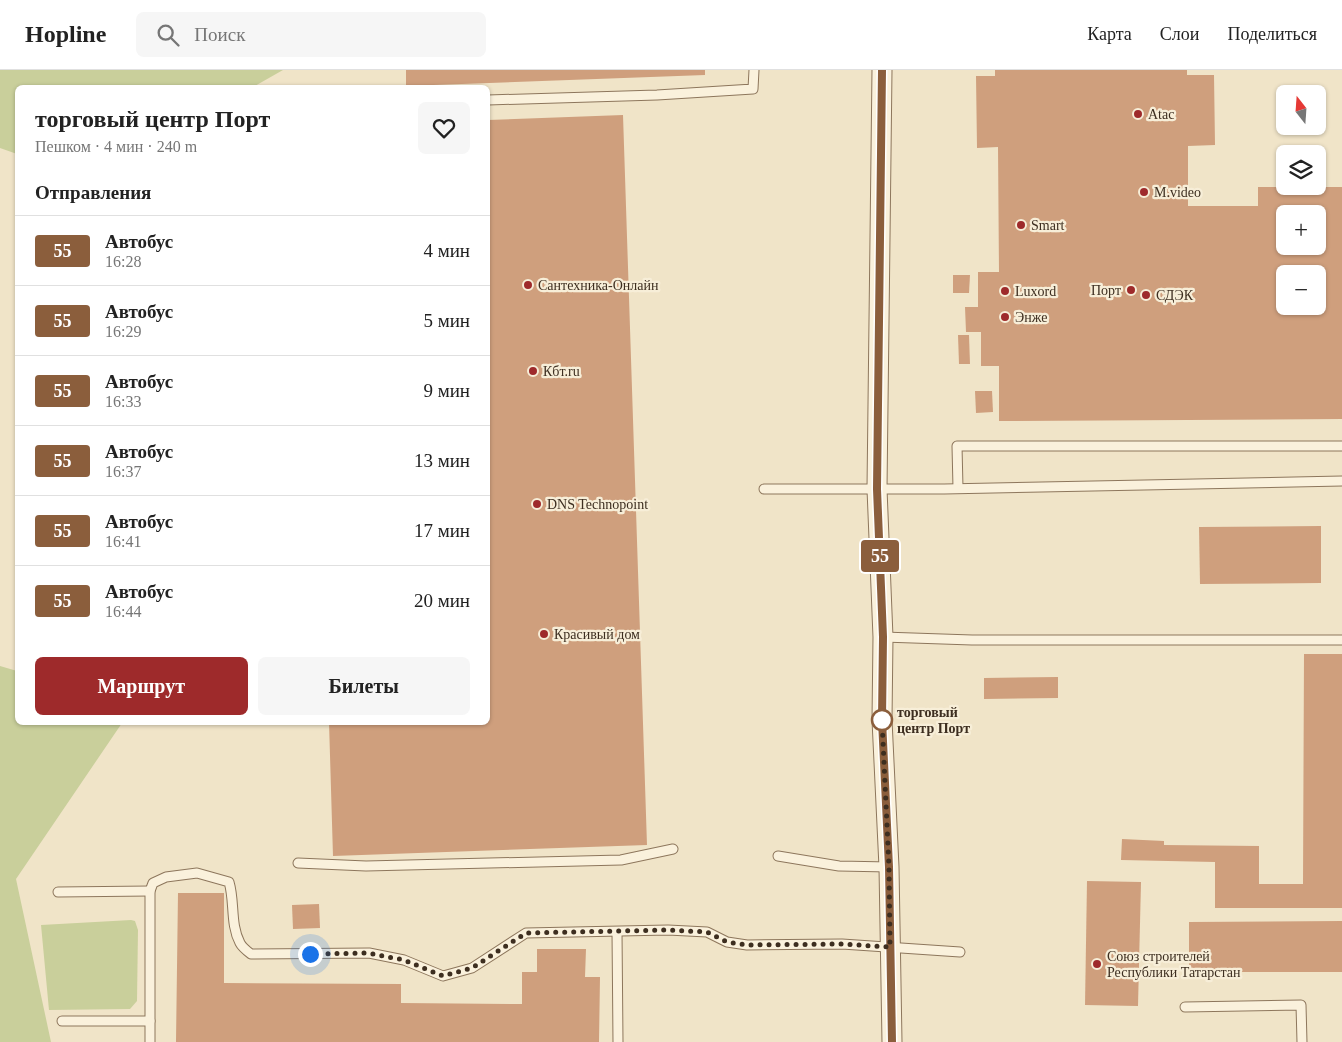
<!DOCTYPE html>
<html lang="ru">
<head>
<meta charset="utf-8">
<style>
	body { margin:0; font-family:Georgia,serif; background:#f6f6f6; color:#222; height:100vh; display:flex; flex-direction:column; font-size:19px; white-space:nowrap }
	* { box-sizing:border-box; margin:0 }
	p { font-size:16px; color:#767676 }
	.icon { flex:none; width:28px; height:28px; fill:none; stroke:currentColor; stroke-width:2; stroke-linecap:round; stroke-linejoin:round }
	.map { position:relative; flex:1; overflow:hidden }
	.side { position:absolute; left:15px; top:15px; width:475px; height:640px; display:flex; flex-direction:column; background:#fff; border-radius:8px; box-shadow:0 1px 4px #0004 }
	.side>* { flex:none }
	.badge { padding:0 10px; border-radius:4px; font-size:18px; line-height:32px }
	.needle { width:32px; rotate:343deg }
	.controls { position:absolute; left:1276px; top:15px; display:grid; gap:10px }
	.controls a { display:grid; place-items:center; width:50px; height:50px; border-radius:8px; background:#fff; box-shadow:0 1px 4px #0004; font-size:25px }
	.you { position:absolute; width:25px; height:25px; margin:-12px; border:4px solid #fff; border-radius:50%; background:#1a73e8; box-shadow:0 0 0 8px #1a73e833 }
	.map>.badge { position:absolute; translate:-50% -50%; box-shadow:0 0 0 2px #fff }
	h2 { padding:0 20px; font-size:19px; line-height:45px }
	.round { display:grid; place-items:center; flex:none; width:52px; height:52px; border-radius:8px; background:#f6f6f6 }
	.summary { display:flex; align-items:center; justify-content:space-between; height:85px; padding:0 20px }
	h1 { font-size:24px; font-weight:700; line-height:38px }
	.cta { display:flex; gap:10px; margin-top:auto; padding:10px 20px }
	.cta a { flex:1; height:58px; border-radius:8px; background:#9e2a2b; color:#fff; font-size:20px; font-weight:700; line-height:58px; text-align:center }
	.cta a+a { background:#f6f6f6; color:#222 }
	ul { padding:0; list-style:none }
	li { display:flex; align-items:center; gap:15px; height:70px; padding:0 20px; border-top:1px solid #e0e0e0 }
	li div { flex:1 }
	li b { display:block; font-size:19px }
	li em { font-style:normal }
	li .badge { min-width:55px; font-weight:700; text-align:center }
	header { display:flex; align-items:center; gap:30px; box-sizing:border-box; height:70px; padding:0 25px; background:#fff; border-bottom:1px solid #e0e0e0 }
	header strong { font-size:24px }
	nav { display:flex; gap:28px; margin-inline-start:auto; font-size:18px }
	.search { width:350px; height:45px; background:#f6f6f6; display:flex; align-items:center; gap:12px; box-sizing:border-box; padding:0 18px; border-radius:8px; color:#767676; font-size:19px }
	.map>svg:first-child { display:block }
	.green { fill:#c9cf9b }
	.building { fill:#cf9f7d; fill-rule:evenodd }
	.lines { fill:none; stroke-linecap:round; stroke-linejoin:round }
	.lane-casing { stroke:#8d765c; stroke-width:11 }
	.street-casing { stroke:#8d765c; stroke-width:21 }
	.lane { stroke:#faf1dc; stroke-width:9 }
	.street { stroke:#faf1dc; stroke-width:19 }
	.line-casing { stroke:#fff; stroke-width:11 }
	.line { stroke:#8b5e3c; stroke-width:8 }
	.walk { stroke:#3d2e20; stroke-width:5; stroke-dasharray:0 9 }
	.poi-dot { fill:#9e2a2b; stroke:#f7eed8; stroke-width:2 }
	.stop-dot { fill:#fff; stroke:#8b5e3c; stroke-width:2.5 }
	.labels { text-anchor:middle; stroke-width:4.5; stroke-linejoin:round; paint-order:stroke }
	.poi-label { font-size:14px; fill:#3d2e20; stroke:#f7eed8; text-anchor:start }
	.stop-label { font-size:14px; font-weight:bold; fill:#3d2e20; stroke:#f7eed8; text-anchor:start }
</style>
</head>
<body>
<header>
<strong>Hopline</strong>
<div class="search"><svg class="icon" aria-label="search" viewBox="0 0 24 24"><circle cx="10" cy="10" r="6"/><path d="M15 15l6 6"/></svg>Поиск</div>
<nav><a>Карта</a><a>Слои</a><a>Поделиться</a></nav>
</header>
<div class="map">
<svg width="1342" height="972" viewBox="0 0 1342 972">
	<rect width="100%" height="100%" fill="#f0e4c8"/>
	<g class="green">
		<path d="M 0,0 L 283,0 L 253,17 L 18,18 L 17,84 L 0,78 Z"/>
		<path d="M 0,596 L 17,601 L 18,652 L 122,653 L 16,809 L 51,972 L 0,972 Z"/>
		<path d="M 131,850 L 135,851 L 138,860 L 137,931 L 130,939 L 49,940 L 41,855 Z"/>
	</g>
	<g class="building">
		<path d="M 406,0 L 705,0 L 705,5 L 406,16 Z"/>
		<path d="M 995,0 L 1187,0 L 1187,5 L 1214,5 L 1215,75 L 1188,76 L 1188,136 L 1258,136 L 1258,117 L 1342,117 L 1342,349 L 999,351 L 999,296 L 981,296 L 981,262 L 966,262 L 965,237 L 978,237 L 978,202 L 999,202 L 998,77 L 977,78 L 976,6 L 995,6 ZM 1285,144 L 1318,144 L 1318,176 L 1285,176 ZM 1285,204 L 1318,204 L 1318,236 L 1285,236 Z"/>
		<path d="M 623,45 L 647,775 L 333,786 L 329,652 L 488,652 L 488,50 Z"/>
		<path d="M 953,205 L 970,205 L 969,223 L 953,223 Z"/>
		<path d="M 958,265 L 969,265 L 970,294 L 959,294 Z"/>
		<path d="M 975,321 L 992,321 L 993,342 L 976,343 Z"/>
		<path d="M 1321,456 L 1321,513 L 1200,514 L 1199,457 Z"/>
		<path d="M 1304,584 L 1342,584 L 1342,838 L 1215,838 L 1215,792 L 1121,790 L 1122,769 L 1164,771 L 1164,775 L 1259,776 L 1259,814 L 1303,814 Z"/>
		<path d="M 1058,607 L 1058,628 L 984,629 L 984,608 Z"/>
		<path d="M 1087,811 L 1141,812 L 1138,936 L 1085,935 Z"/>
		<path d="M 178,823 L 224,823 L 224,913 L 401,914 L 401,933 L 522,934 L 522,902 L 537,902 L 537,879 L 586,879 L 585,907 L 600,907 L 599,972 L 176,972 Z"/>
		<path d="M 319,834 L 320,858 L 293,859 L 292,835 Z"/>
		<path d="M 1342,851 L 1342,902 L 1189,902 L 1189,852 Z"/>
	</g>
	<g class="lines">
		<g class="lane-casing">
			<g id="lane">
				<path d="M 488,30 L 657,25 L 753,19 L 754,0"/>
				<path d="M 958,418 L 957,376 L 1342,376"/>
				<path d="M 764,419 L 944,419 L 1342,411"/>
				<path d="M 883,567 L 972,570 L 1342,570"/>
				<path d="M 778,786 L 839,796 L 889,797"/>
				<path d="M 298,793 L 366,796 L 621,790 L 673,779"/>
				<path d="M 58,822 L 150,821"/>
				<path d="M 617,862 L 618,972"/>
				<path d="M 1185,937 L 1301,935 L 1302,972"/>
				<path d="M 62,951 L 150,951"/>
				<path d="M 150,972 L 150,821 L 153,813 L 166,807 L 197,803 L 229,812 C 235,832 230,854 240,873 C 242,877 247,881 251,884 L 369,883 L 404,890 L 443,906 L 472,898 L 526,863 L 668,860 L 707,862 L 727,872 L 747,875 L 842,874 L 960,882"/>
			</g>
		</g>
		<g class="street-casing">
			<path id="street" d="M 882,0 L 877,419 L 883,567 L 882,650 L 889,797 L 892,972"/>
		</g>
		<use href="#lane" class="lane"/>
		<use href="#street" class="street"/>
	</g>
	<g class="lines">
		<g class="line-casing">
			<path id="line" d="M 882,0 L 877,419 L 883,567 L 882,650 L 889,797 L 892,972"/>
		</g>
		<use href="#line" class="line"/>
		<path class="walk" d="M 310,884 L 368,883 L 404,890 L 443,906 L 472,898 L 526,863 L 668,860 L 707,862 L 727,872 L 747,875 L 842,874 L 890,877 L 889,797 L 882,650"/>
	</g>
	<g class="poi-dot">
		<circle cx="1138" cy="44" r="5"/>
		<circle cx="1144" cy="122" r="5"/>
		<circle cx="1021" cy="155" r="5"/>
		<circle cx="528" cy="215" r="5"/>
		<circle cx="1131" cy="220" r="5"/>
		<circle cx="1005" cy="221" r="5"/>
		<circle cx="1146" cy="225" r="5"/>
		<circle cx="1005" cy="247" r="5"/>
		<circle cx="533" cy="301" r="5"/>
		<circle cx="537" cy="434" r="5"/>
		<circle cx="544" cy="564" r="5"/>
		<circle cx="1097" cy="894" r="5"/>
	</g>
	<circle class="stop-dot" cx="882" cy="650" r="10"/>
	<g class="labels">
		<g class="poi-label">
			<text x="1148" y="49">Atac</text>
			<text x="1154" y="127">M.video</text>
			<text x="1031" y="160">Smart</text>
			<text x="538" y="220">Сантехника-Онлайн</text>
			<text x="1121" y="225" text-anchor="end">Порт</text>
			<text x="1015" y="226">Luxord</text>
			<text x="1156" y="230">СДЭК</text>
			<text x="1015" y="252">Энже</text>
			<text x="543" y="306">Кбт.ru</text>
			<text x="547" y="439">DNS Technopoint</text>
			<text x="554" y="569">Красивый дом</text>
			<text x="1107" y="891">Союз строителей<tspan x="1107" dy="16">Республики Татарстан</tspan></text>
		</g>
		<g class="stop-label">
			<text x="897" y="647">торговый<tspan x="897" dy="16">центр Порт</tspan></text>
		</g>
	</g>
</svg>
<div class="controls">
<a><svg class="needle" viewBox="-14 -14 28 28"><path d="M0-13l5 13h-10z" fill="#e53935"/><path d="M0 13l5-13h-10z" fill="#767676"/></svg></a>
<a><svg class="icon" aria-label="layers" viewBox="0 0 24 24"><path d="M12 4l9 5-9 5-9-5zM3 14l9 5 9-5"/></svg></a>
<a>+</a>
<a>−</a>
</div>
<div class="you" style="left:310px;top:884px"></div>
<b class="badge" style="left:880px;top:486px;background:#8b5e3c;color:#fff">55</b>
<section class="side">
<div class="summary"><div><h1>торговый центр Порт</h1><p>Пешком · 4 мин · 240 m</p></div><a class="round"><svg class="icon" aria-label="heart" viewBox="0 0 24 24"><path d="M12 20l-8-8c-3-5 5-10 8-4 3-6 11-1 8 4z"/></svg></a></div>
<h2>Отправления</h2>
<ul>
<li><span class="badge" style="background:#8b5e3c;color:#fff">55</span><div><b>Автобус</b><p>16:28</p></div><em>4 мин</em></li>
<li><span class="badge" style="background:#8b5e3c;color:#fff">55</span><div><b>Автобус</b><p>16:29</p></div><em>5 мин</em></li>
<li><span class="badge" style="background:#8b5e3c;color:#fff">55</span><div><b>Автобус</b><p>16:33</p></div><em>9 мин</em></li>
<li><span class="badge" style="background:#8b5e3c;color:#fff">55</span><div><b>Автобус</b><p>16:37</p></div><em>13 мин</em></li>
<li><span class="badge" style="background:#8b5e3c;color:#fff">55</span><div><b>Автобус</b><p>16:41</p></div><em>17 мин</em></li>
<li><span class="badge" style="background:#8b5e3c;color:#fff">55</span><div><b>Автобус</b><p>16:44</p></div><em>20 мин</em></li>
</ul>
<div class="cta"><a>Маршрут</a><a>Билеты</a></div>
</section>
</div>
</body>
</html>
